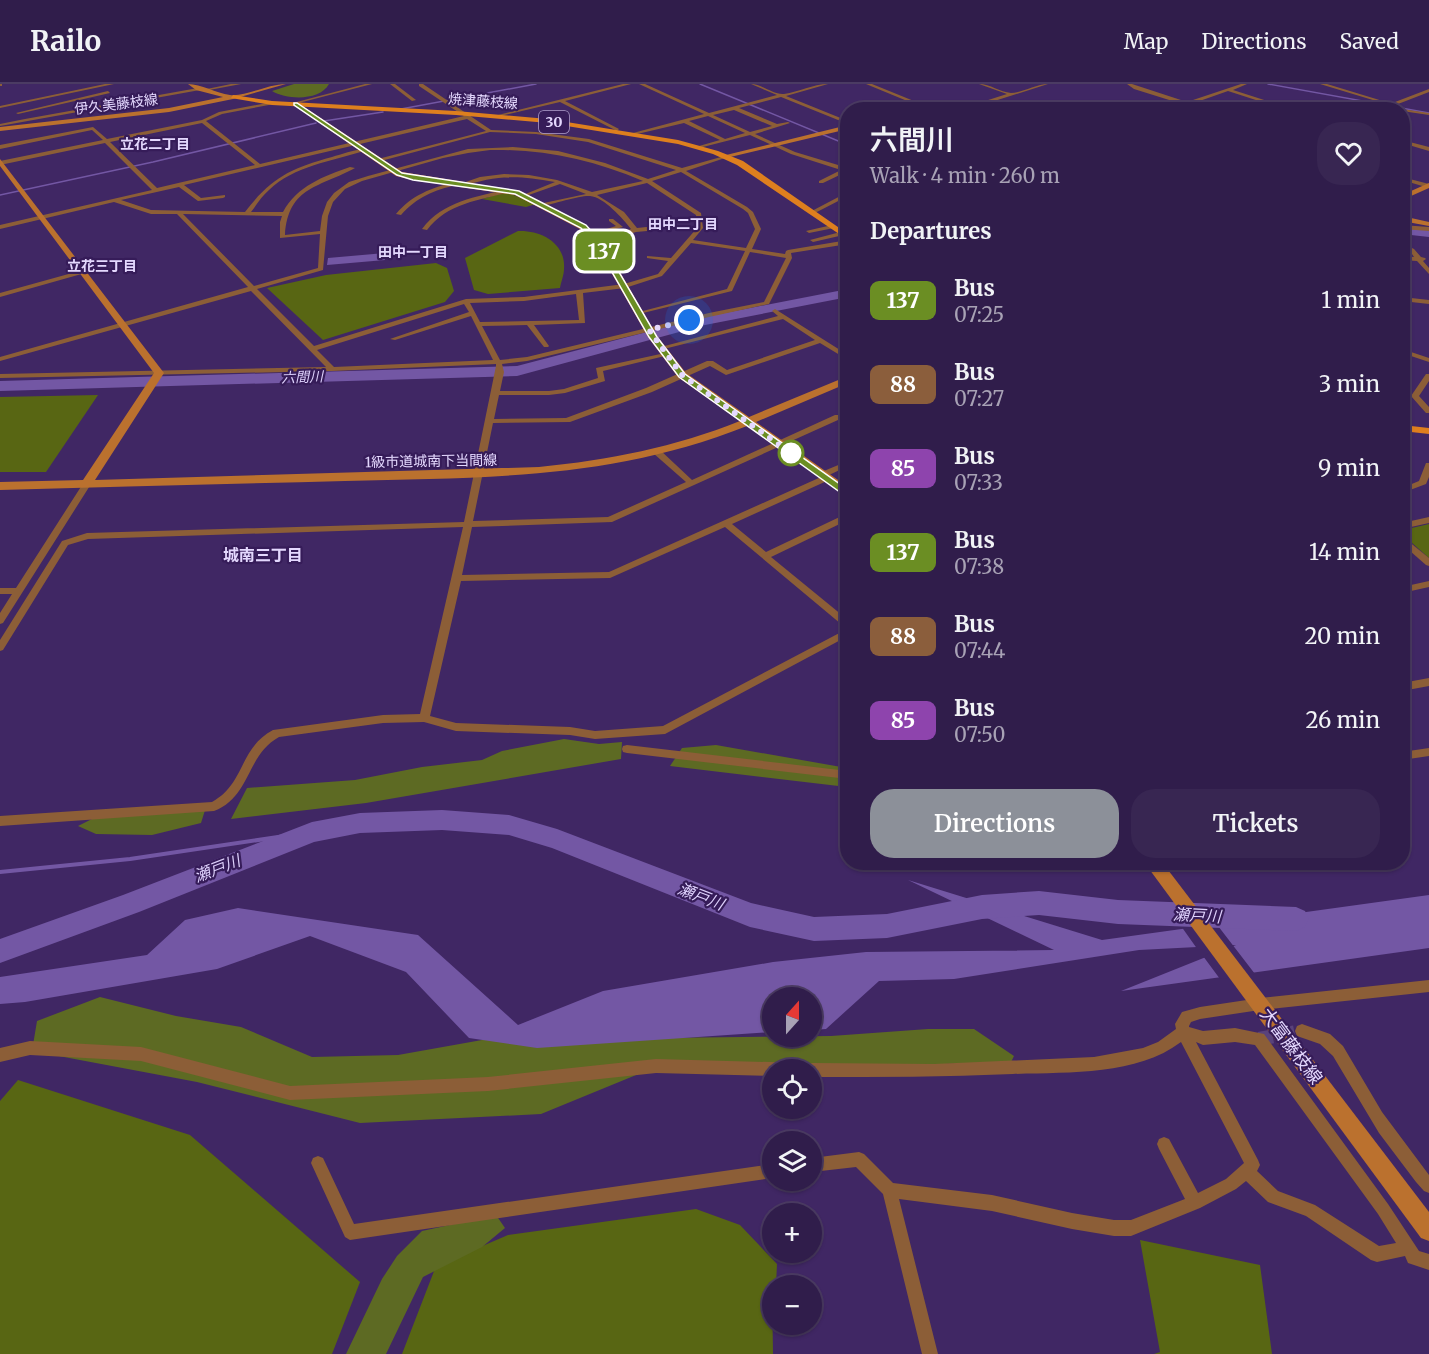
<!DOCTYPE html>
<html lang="en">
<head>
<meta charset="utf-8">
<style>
	body { margin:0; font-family:Merriweather,"Noto Sans JP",serif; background:#382652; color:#f1f3f6; height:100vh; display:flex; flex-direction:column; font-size:22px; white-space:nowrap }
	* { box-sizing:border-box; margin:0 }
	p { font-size:20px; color:#a8a2b5 }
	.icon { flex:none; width:33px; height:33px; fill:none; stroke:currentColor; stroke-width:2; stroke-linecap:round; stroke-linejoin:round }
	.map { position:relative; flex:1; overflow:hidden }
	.drawer { position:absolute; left:840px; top:18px; width:570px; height:768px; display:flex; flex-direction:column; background:#301d4b; border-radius:24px; box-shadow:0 2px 4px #0004,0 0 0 2px #4b3b63 }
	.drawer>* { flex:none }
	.badge { padding:0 12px; border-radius:9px; font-size:21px; line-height:39px }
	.needle { width:39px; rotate:21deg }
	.tools { position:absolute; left:762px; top:903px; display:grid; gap:12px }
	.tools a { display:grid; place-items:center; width:60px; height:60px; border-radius:50%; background:#301d4b; box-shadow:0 2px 4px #0004,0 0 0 2px #4b3b63; font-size:30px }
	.you { position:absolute; width:30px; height:30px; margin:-15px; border:4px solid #fff; border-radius:50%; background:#1a73e8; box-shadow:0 0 0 9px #1a73e833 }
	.map>.badge { position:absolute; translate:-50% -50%; box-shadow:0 0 0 3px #fff }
	h2 { padding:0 30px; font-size:22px; line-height:54px }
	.round { display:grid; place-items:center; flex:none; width:63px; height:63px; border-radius:24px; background:#382652 }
	.summary { display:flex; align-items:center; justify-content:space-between; height:102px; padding:0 30px }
	h1 { font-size:28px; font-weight:600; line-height:45px }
	.action { display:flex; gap:12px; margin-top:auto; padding:12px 30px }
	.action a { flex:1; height:69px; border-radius:24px; background:#8c9099; color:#fff; font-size:24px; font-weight:600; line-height:69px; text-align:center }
	.action a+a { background:#382652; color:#f1f3f6 }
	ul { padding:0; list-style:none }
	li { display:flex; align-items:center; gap:18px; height:84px; padding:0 30px }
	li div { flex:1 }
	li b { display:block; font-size:22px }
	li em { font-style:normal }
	li .badge { min-width:66px; font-weight:700; text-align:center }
	header { display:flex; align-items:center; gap:36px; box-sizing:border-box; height:84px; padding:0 30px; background:#301d4b; border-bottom:2px solid #4b3b63 }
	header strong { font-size:28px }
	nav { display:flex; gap:33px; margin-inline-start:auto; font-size:21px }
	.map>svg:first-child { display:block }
	.green { fill:#586613 }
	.forest { fill:#5d6a23 }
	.water { fill:#7357a4 }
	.pier { fill:#402764 }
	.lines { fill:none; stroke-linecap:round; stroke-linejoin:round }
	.stream-far1 { stroke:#7357a4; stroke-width:1.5 }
	.stream { stroke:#7357a4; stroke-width:4 }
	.river { fill:#7357a4; fill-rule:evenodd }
	.street-tunnel { stroke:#59427b; stroke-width:14; stroke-dasharray:14 8; stroke-linecap:butt }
	.street { fill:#8c5e37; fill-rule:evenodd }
	.secondary { fill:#bb712e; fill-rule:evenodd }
	.primary { fill:#de7f1e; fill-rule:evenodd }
	.line { fill:#6b8e23; stroke:#fff; stroke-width:1.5 }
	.walk { stroke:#e4d8fe; stroke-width:6; stroke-dasharray:0 10.8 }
	.stop-dot { fill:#fff; stroke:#6b8e23; stroke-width:3 }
	.labels { text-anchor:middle; stroke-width:4.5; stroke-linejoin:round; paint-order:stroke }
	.far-street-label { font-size:14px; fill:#e4d8fe; stroke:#361c59 }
	.shield { fill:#361c59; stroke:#b0a0cc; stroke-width:1.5 }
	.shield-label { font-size:14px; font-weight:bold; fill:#e4d8fe }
	.far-neighbourhood-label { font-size:14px; font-weight:bold; fill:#e4d8fe; stroke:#361c59 }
	.far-water-label { font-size:14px; font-style:italic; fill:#ded1fc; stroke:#361c59 }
	.neighbourhood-label { font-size:16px; font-weight:bold; fill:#e4d8fe; stroke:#361c59 }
	.water-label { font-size:16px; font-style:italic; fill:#ded1fc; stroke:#361c59 }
	.near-street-label { font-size:18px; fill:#e4d8fe; stroke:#361c59 }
</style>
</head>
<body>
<header>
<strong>Railo</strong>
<nav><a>Map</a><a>Directions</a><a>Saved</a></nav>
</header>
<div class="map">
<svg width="1429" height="1270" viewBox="0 0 1429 1270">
	<rect width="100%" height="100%" fill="#402764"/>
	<g class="green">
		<path d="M 506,108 L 536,120 L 526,123 L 482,115 Z"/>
		<path d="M 518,147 C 541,146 566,159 564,185 C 564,191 561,198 560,204 L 488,210 L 474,206 L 465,174 Z"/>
		<path d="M 436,179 L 447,184 L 454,207 L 445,218 L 323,256 L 267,204 L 326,191 Z"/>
		<path d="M 98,311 L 46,388 L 0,388 L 0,313 Z"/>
		<path d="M 1429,440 L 1429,474 L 1402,450 L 1403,446 Z"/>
		<path d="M 18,996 L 190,1051 L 360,1198 L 332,1270 L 0,1270 L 0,1017 Z"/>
		<path d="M 696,1125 L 740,1141 L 777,1180 L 776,1201 L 772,1202 L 773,1270 L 402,1270 L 436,1182 L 508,1151 Z"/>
		<path d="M 1140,1156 L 1260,1181 L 1272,1270 L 1154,1270 L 1160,1268 Z"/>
	</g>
	<g class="forest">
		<path d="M 294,0 L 329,0 C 320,17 287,16 272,7 Z"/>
		<path d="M 564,655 L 599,660 L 622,658 L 621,675 L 366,719 L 231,735 L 247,704 L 355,696 L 422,683 L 482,676 L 502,667 Z"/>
		<path d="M 716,661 L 847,684 L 847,703 L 670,682 L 682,664 Z"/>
		<path d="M 206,723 L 201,739 L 152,751 L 96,750 L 78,742 L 102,730 Z"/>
		<path d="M 100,913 L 176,932 L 241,943 L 312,973 L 398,971 L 482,956 L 831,952 L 928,945 L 974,945 L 1014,972 L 1011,978 L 641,989 L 541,1030 L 360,1039 L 197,998 L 32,967 L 37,937 Z"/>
		<path d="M 496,1131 L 505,1144 L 482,1163 L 423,1193 L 386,1270 L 346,1270 L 382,1195 L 397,1172 L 422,1147 Z"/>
	</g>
	<g class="water">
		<path d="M 385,169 L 385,176 L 327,181 L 328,174 Z"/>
		<path d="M 908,796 L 1102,856 L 1429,811 L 1429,864 L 1121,907 L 1236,861 L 1139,866 L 954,895 L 879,897 L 826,945 L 812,946 L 812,914 L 772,914 L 772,948 L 537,964 L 469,954 L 406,888 L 310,852 L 217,885 L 25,918 L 0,920 L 0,893 L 147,871 L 185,836 L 238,824 L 418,851 L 518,941 L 603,907 L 773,878 L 866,868 L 1054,866 Z"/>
	</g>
	<path class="pier" d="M 1215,838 L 1255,890 L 1220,895 L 1203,872 L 1221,864 L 1198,866 L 1181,842 Z"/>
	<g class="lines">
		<g class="stream-far1">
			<path d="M 700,0 L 848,61"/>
			<path d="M 1268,0 L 1429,29"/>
			<path d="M 401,25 L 536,0"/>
			<path d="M 324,37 L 383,28"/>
			<path d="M 0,111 L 153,78 L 316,39"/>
		</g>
		<path class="stream" d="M 0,788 L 130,775 L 312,748"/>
		<g class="river">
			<path d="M 1402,142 L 1429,145 L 1429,153 L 1402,150 Z"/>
			<path d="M 848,205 L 848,213 L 705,241 L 517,292 L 0,307 L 0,297 L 517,282 L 704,233 Z"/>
			<path d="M 442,726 L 509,731 L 557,745 L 751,819 L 814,833 L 887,830 L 982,811 L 1039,807 L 1118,816 L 1296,823 L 1305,827 L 1309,835 L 1305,843 L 1296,847 L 1118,840 L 1039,831 L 982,835 L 887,854 L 814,857 L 750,843 L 552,764 L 509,751 L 442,746 L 360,749 L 314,758 L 139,828 L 0,879 L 0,855 L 123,811 L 312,738 L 360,729 Z"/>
		</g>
		<path class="street-tunnel" d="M 1259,955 L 1302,947"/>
		<g class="street">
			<rect x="0" y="0" width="2" height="2"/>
			<path d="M 105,0 L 114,0 L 0,24 L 0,22 Z"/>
			<path d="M 231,0 L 241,0 L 204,7 L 202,6 Z"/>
			<path d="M 365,0 L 372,0 L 291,21 L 289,20 Z"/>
			<path d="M 390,0 L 395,0 L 416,16 L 412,17 Z"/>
			<path d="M 419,0 L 423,0 L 491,46 L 536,48 L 589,55 L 682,84 L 728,71 L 728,73 L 686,87 L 747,123 L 753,128 L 761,145 L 752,165 L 785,170 L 786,167 L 788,166 L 848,156 L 848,160 L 791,169 L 792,174 L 769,220 L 709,233 L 527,277 L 502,280 L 504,288 L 500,307 L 549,307 L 564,305 L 598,294 L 596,284 L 665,269 L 669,271 L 603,287 L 605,297 L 565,309 L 549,311 L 499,311 L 494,335 L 566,334 L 646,304 L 707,277 L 713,277 L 727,286 L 815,256 L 783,235 L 660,266 L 657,264 L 778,232 L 772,227 L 775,225 L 848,271 L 848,276 L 820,259 L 726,291 L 710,282 L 652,308 L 570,338 L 493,339 L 473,437 L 608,433 L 686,398 L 653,369 L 653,365 L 659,365 L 692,396 L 835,331 L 841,331 L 848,335 L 848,341 L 838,336 L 612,438 L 472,443 L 462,491 L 609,488 L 821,393 L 818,391 L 819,389 L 848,377 L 848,382 L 827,392 L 830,394 L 829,396 L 732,440 L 766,468 L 848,429 L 848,436 L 771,473 L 848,536 L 848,552 L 665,650 L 595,655 L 570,651 L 456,647 L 424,638 L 383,639 L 279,653 C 246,671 251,713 214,727 L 0,742 L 0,732 L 212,718 C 246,699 238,665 273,646 L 383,631 L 420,630 L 463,443 L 88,455 L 68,461 L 3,566 L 0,567 L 0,556 L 62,457 L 87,449 L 464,438 L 496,282 L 496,280 L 332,287 L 0,294 L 0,290 L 326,283 L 251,207 L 0,277 L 0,273 L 248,203 L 177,130 L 151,130 L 114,118 L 0,145 L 0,141 L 152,106 L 105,59 L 0,81 L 0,77 L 103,56 L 92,46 L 0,65 L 0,61 L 93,43 L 107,55 L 202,36 L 219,28 L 272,18 L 274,20 L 222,30 L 206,37 L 260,80 L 464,32 L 419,2 ZM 467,35 L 486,47 L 374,76 L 377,78 L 490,48 L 536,50 L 588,58 L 676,86 L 648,95 L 605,79 L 558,67 L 513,63 L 468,65 L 368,92 L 349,98 L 334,109 L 327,118 L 322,132 L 320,147 L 285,151 C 288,102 321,103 355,84 L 350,83 C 324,92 297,102 283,128 L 251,128 C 257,120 262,112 269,106 C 294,82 332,77 364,67 L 364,65 C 353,66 342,70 332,73 C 291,84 271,94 245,128 L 151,126 L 121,116 L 179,103 L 198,117 L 223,114 L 225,113 L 225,111 L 201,114 L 184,101 ZM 202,39 L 255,81 L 157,104 L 110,58 ZM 490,66 C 544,65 593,76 643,97 L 592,108 L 557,96 L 529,91 L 504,90 L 480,93 L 457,101 L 460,103 C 497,91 516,91 555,98 L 523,111 L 523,113 L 560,100 L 586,110 L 539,120 L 542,122 C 553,120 581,111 590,112 C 604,113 623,135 631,145 L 597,158 L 597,160 L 636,148 L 658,146 L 664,142 L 664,135 L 661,133 L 658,135 L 659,140 L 656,142 L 637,144 L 624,128 L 597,111 L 647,99 L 696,131 L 697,144 L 671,174 L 647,172 L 647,174 L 668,177 L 658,190 L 624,200 L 524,213 L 466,215 L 314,262 L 257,205 L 323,186 L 328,132 L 333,118 L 345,105 L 362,97 L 443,74 L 468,69 ZM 681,88 L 743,125 L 748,129 L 755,145 L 746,164 L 693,156 L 703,144 L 701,129 L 652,97 ZM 183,130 L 282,132 L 280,138 L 280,154 L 320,150 L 318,184 L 254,202 ZM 691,159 L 745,167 L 727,205 L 639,228 L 639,230 L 732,207 L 750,168 L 786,174 L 764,218 L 709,229 L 527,273 L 500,276 L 482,242 L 527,241 L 544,263 L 548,263 L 549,262 L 534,241 L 585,239 L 583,209 L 625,204 L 662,192 ZM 576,210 L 579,236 L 480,238 L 470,219 L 524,217 ZM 464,220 L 469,228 L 390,255 L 395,256 L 471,232 L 493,276 L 334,283 L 317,266 ZM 725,443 L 847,545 L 663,642 L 595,647 L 570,643 L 456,639 L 430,632 L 461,497 L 610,494 Z"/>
			<path d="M 623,0 L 631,0 L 565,17 L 619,45 L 617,47 L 560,18 L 492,34 L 490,33 Z"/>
			<path d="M 639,0 L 645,0 L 709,29 L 777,11 L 751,0 C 762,0 773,11 784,10 C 799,8 813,0 828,0 L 786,12 L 848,37 L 848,40 L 781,13 L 739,24 L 777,40 L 788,38 L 790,39 L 755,50 L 795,68 L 848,84 L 848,87 L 823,99 L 819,99 L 819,97 L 841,86 L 791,70 L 750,51 L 699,64 L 699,62 L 720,56 L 684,39 L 633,51 L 633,49 L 704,30 ZM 734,26 L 772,42 L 750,48 L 713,31 ZM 708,32 L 745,49 L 725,55 L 689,37 Z"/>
			<path d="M 866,0 L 872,0 L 936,26 L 929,26 Z"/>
			<path d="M 979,0 C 990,0 1000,8 1011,9 C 1022,9 1036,0 1048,0 L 966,26 L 957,26 L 1007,10 Z"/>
			<path d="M 1127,0 L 1132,0 L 1187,18 L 1241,0 L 1247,0 L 1233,6 L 1296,26 L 1287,26 L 1228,7 L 1174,26 L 1166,26 L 1182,20 L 1134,5 Z"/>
			<path d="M 1320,0 L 1327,0 L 1386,18 L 1395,18 L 1429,5 L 1429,8 L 1398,20 L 1386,20 Z"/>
			<path d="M 198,4 L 200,6 L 0,42 L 0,40 L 25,35 Z"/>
			<path d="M 108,7 L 110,9 L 18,30 L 16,29 Z"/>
			<path d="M 1402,25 L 1429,29 L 1429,31 L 1402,27 L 1402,26 L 1400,26 Z"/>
			<path d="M 1402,56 L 1429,63 L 1429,67 L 1402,59 Z"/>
			<path d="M 1402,93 L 1429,100 L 1429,104 L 1402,96 Z"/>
			<path d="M 455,98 L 457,101 C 434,106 417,113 401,131 L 396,130 C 412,111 431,104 455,98 Z"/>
			<path d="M 508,105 L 511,107 L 510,108 C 480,116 447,119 427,146 L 422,145 C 443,117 476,113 508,105 Z"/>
			<path d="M 848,108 L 848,112 L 813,130 L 808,129 Z"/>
			<path d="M 609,135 L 613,135 L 623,143 L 591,152 L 591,150 L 616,142 L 609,137 Z"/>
			<path d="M 832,141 L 835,143 L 834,144 L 809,149 L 806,147 Z"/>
			<path d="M 1402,141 L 1429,143 L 1429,147 L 1402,145 Z"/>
			<path d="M 848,146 L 848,150 L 813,158 L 810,156 Z"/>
			<path d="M 1402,159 L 1414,165 L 1421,173 L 1425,174 L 1426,175 L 1423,177 L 1429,184 L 1429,190 L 1417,177 L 1402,176 L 1402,172 L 1414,173 L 1410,167 L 1402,164 Z"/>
			<path d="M 83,186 L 86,188 L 85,189 L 0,213 L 0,209 Z"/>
			<path d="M 1402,213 L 1429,216 L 1429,220 L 1402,217 Z"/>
			<path d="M 1402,265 L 1429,274 L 1429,278 L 1402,269 Z"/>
			<path d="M 1426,290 L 1429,290 L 1429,297 L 1419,312 L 1429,323 L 1429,329 L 1426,329 L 1411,312 Z"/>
			<path d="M 1426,379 L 1429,379 L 1429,393 L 1426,400 L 1402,409 L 1402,404 L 1419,397 Z"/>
			<path d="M 84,398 L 87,398 L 91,400 L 3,539 L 0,540 L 0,529 L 12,510 L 0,510 L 0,504 L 16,504 Z"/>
			<path d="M 1429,433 L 1429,439 L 1402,445 L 1402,439 Z"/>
			<path d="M 1402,452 L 1429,474 L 1429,482 L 1426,481 L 1402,460 Z"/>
			<path d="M 1429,497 L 1429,503 L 1402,509 L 1402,503 Z"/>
			<path d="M 1429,594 L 1429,602 L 1402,607 L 1402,599 Z"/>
			<path d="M 627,661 L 848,687 L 848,695 L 627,669 L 623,668 L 622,665 L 623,662 Z"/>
			<path d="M 1429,664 L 1429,672 L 1402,676 L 1402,668 Z"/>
			<path d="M 1429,896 L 1429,908 L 1260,926 L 1200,935 L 1191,938 L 1189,942 L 1189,943 L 1203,947 L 1235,944 L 1264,950 L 1388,1120 L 1419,1167 L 1429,1170 L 1429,1186 L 1408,1179 L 1405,1172 L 1377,1178 L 1371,1176 L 1306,1132 L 1268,1118 L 1246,1097 L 1236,1105 L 1200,1124 L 1131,1152 L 1114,1152 L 1072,1145 L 992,1127 L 899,1115 L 938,1270 L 922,1270 L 883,1110 L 856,1083 L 812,1088 L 812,1074 L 859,1068 L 864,1070 L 893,1099 L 992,1111 L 1072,1129 L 1114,1136 L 1131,1136 L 1185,1115 L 1159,1065 L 1157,1060 L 1159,1055 L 1164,1053 L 1169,1055 L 1198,1109 L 1226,1095 L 1244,1079 L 1181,958 C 1136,992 1068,988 1013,990 C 946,993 879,993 812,993 L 812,986 L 772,986 L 772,992 L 656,989 L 488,1007 L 290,1016 L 141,977 L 30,971 L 0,978 L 0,964 L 30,957 L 141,963 L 290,1002 L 488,993 L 656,975 L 804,979 L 808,981 L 812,979 L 934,980 L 1094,973 L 1143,964 L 1158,958 L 1176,945 L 1175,940 L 1182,928 L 1200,923 L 1260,914 ZM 1196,958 L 1203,961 L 1235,958 L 1255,961 L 1378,1130 L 1396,1159 L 1379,1162 L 1315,1121 L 1278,1107 L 1257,1087 L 1260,1081 L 1258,1076 Z"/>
			<path d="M 1302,940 L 1330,950 L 1343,962 L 1382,1028 L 1429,1091 L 1429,1109 L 1424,1107 L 1416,1098 L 1379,1049 L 1333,972 L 1320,960 L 1297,952 L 1295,947 L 1297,942 Z"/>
			<path d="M 318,1072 L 323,1074 L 354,1140 L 772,1080 L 772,1094 L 350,1156 L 345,1153 L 311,1079 L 313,1074 Z"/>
		</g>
		<g class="secondary">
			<path d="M 188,0 C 201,0 216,9 230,11 C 245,13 268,0 286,0 L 233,15 L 169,28 L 0,47 L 0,43 L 169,24 L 223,13 L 196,6 Z"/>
			<path d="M 294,19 L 298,19 L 402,88 L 520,107 L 586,141 L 603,159 L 657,252 L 686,289 L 749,333 L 848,292 L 848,299 L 756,338 L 848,403 L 848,412 L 747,342 C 611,396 487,393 345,397 C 230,400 115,403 0,406 L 0,398 L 83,396 L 154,289 L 0,82 L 0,75 L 164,289 L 95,396 L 539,383 C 609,376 675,363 740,337 L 678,293 L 648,253 L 595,160 L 580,145 L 515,111 L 413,96 L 396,92 L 294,21 Z"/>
			<path d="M 848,41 L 848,45 L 726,74 L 722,72 Z"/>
			<path d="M 1429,99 L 1429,104 L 1402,116 L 1402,111 Z"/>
			<path d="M 1402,132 L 1429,138 L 1429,142 L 1402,137 Z"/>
			<path d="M 1144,778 L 1162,778 L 1429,1128 L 1429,1157 L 1421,1154 Z"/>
		</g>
		<g class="primary">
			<path d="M 233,11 L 272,17 L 456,27 L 548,35 L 678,56 L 718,67 L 743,77 L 848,150 L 848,156 L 737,81 L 713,70 L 678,60 L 548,39 L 456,31 L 272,21 L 231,14 Z"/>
			<path d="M 1402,341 L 1429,344 L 1429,350 L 1402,347 Z"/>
		</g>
	</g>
	<path class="line" d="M 294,19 L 297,19 L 402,89 L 519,107 L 586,141 L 602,159 L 657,253 L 685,290 L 851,408 L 851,411 L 844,411 L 679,293 L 649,253 L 596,160 L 581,144 L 515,110 L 413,96 L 397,91 L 294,21 Z"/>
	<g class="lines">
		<path class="walk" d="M 689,236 L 649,246 L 682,291 L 792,370 L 791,369"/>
	</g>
	<circle class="stop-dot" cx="791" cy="369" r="12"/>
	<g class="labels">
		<g class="far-street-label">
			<text transform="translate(483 17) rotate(4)" y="5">焼津藤枝線</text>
			<text transform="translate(116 20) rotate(-7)" y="5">伊久美藤枝線</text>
			<text transform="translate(431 377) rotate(-1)" y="5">1級市道城南下当間線</text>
		</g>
		<rect class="shield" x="539" y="27" width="30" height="22" rx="4.5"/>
		<g class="shield-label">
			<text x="554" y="43">30</text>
		</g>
		<g class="far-neighbourhood-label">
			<text x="155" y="65">立花二丁目</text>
			<text x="683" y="145">田中二丁目</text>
			<text x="413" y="173">田中一丁目</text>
			<text x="102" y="187">立花三丁目</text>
		</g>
		<g class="far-water-label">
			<text transform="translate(302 293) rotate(-2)" y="5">六間川</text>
		</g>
		<g class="neighbourhood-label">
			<text x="263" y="477">城南三丁目</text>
		</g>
		<g class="water-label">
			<text transform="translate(217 784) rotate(-21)" y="6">瀬戸川</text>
			<text transform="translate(701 812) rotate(21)" y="6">瀬戸川</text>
			<text transform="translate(1197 831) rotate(3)" y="6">瀬戸川</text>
		</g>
		<g class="near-street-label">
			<text transform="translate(1291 962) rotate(53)" y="6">大富藤枝線</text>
		</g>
	</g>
</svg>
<div class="tools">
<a><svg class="needle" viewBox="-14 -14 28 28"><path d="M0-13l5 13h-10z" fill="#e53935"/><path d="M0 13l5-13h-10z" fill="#a8a2b5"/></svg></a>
<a><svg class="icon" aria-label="locate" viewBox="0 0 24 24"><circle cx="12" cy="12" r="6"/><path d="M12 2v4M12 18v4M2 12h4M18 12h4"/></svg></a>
<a><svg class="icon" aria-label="layers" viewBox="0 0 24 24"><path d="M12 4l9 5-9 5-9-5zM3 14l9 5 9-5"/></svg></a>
<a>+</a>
<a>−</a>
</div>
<div class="you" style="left:689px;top:236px"></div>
<b class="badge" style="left:604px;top:167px;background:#6b8e23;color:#fff">137</b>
<section class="drawer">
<div class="summary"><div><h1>六間川</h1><p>Walk · 4 min · 260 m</p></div><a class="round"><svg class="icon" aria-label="heart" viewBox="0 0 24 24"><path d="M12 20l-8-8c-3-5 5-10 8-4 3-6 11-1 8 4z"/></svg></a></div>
<h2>Departures</h2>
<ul>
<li><span class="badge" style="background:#6b8e23;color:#fff">137</span><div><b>Bus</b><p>07:25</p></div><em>1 min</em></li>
<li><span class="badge" style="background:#8b5e3c;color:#fff">88</span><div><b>Bus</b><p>07:27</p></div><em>3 min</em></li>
<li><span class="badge" style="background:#8e44ad;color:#fff">85</span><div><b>Bus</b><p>07:33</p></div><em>9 min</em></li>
<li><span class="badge" style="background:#6b8e23;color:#fff">137</span><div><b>Bus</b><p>07:38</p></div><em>14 min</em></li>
<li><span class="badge" style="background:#8b5e3c;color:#fff">88</span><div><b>Bus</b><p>07:44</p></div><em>20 min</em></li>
<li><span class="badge" style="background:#8e44ad;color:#fff">85</span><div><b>Bus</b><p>07:50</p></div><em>26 min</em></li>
</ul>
<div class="action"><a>Directions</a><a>Tickets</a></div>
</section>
</div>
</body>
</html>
